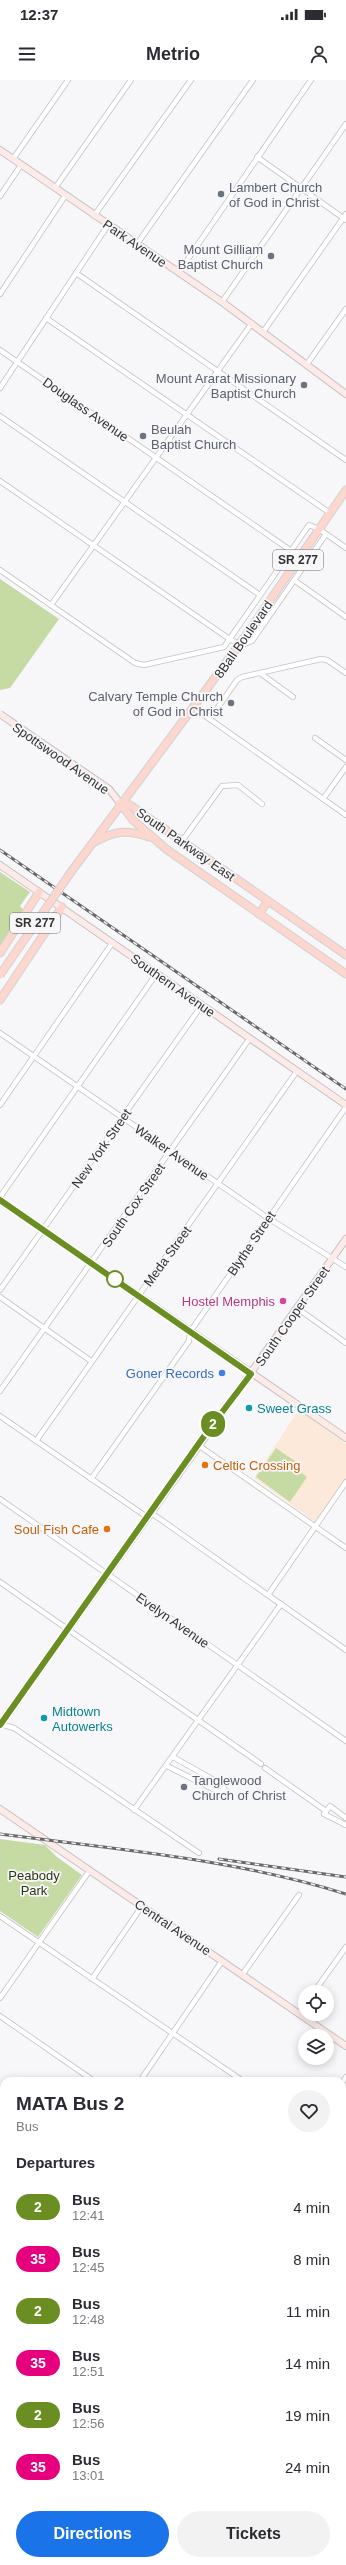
<!DOCTYPE html>
<html lang="en">
<head>
<meta charset="utf-8">
<style>
	body { margin:0; font-family:Helvetica,sans-serif; background:#f2f2f3; color:#2b2b33; height:100vh; display:flex; flex-direction:column; font-size:15px; white-space:nowrap }
	* { box-sizing:border-box; margin:0 }
	p { font-size:13px; color:#7c7c81 }
	.icon { flex:none; width:22px; height:22px; fill:none; stroke:currentColor; stroke-width:2; stroke-linecap:round; stroke-linejoin:round }
	.map { position:relative; flex:1; overflow:hidden }
	.drawer { position:absolute; left:0px; top:1997px; width:346px; height:488px; display:flex; flex-direction:column; background:#fff; border-radius:12px 12px 0 0; box-shadow:0 2px 10px #0003 }
	.drawer>* { flex:none }
	.badge { padding:0 8px; border-radius:13px; font-size:14px; line-height:26px }
	.buttons { position:absolute; left:298px; top:1905px; display:grid; gap:8px }
	.buttons a { display:grid; place-items:center; width:36px; height:36px; border-radius:50%; background:#fff; box-shadow:0 2px 10px #0003; font-size:20px }
	.map>.badge { position:absolute; translate:-50% -50%; box-shadow:0 0 0 2px #fff }
	h2 { padding:0 16px; font-size:15px; line-height:36px }
	.round { display:grid; place-items:center; flex:none; width:42px; height:42px; border-radius:21px; background:#f2f2f3 }
	.overview { display:flex; align-items:center; justify-content:space-between; height:68px; padding:0 16px }
	h1 { font-size:19px; font-weight:700; line-height:30px }
	.action { display:flex; gap:8px; margin-top:auto; padding:8px 16px }
	.action a { flex:1; height:46px; border-radius:24px; background:#1a73e8; color:#fff; font-size:16px; font-weight:700; line-height:46px; text-align:center }
	.action a+a { background:#f2f2f3; color:#2b2b33 }
	ul { padding:0; list-style:none }
	li { display:flex; align-items:center; gap:12px; height:52px; padding:0 16px }
	li div { flex:1 }
	li b { display:block; font-size:15px }
	li em { font-style:normal }
	li .badge { min-width:44px; font-weight:700; text-align:center }
	.status { display:flex; justify-content:space-between; align-items:center; height:28px; padding:0 20px; background:#fff; direction:ltr }
	.status svg { height:11px; fill:currentColor }
	header { display:flex; justify-content:space-between; align-items:center; height:52px; padding:0 16px; background:#fff; font-size:18px; font-weight:700 }
	.map>svg:first-child { display:block }
	.education { fill:#fde9da }
	.green { fill:#c5dba3 }
	.lines { fill:none; stroke-linecap:round; stroke-linejoin:round }
	.street-casing { stroke:#c2c2c5; stroke-width:6 }
	.secondary-casing { stroke:#c2c2c5; stroke-width:8 }
	.primary-casing { stroke:#d2d2d2; stroke-width:9 }
	.street { stroke:#fff; stroke-width:4.5 }
	.secondary { stroke:#feebe7; stroke-width:6 }
	.primary { stroke:#fdd7ce; stroke-width:7 }
	.rail-casing { stroke:#68686a; stroke-width:3 }
	.rail { stroke:#f7f7fa; stroke-width:1.5; stroke-dasharray:4.5; stroke-linecap:butt }
	.secondary-bridge-casing { stroke:#c2c2c5; stroke-width:8; stroke-linecap:butt }
	.primary-bridge-casing { stroke:#d2d2d2; stroke-width:9; stroke-linecap:butt }
	.secondary-bridge { stroke:#feebe7; stroke-width:6 }
	.primary-bridge { stroke:#fdd7ce; stroke-width:7 }
	.line-casing { stroke:#fff; stroke-width:9 }
	.line { stroke:#6b8e23; stroke-width:6 }
	.worship-dot { fill:#6b7280; stroke:#f7f7fa; stroke-width:1.5 }
	.stop-dot { fill:#fff; stroke:#6b8e23; stroke-width:2 }
	.hotel-dot { fill:#d1479c; stroke:#f7f7fa; stroke-width:1.5 }
	.shop-dot { fill:#3f7fe0; stroke:#f7f7fa; stroke-width:1.5 }
	.culture-dot { fill:#0f9aa8; stroke:#f7f7fa; stroke-width:1.5 }
	.food-dot { fill:#e8710a; stroke:#f7f7fa; stroke-width:1.5 }
	.labels { text-anchor:middle; stroke-width:3.5; stroke-linejoin:round; paint-order:stroke }
	.shield { fill:#f7f7fa; stroke:#6d6d6f; stroke-width:1 }
	.shield-label { font-size:12px; font-weight:bold; fill:#323233 }
	.worship-label { font-size:13px; fill:#5b616d; stroke:#f7f7fa; text-anchor:start }
	.street-label { font-size:13px; fill:#323233; stroke:#f7f7fa }
	.hotel-label { font-size:13px; fill:#b23c85; stroke:#f7f7fa; text-anchor:end }
	.shop-label { font-size:13px; fill:#366cbe; stroke:#f7f7fa; text-anchor:end }
	.culture-label { font-size:13px; fill:#0d838f; stroke:#f7f7fa; text-anchor:start }
	.food-label { font-size:13px; fill:#c56008; stroke:#f7f7fa; text-anchor:start }
	.park-label { font-size:13px; fill:#2a3612; stroke:#f7f7fa }
</style>
</head>
<body>
<div class="status"><b>12:37</b><svg viewBox="0 0 49 12"><path d="M0 12V9h3v3zM5 12V6h3v6zM10 12V3h3v9zM15 12V0h3v12zM26 1h20v11H26zM47 4h2v5h-2z"/></svg></div>
<header><svg class="icon" aria-label="menu" viewBox="0 0 24 24"><path d="M4 6h16M4 12h16M4 18h16"/></svg>Metrio<svg class="icon" aria-label="person" viewBox="0 0 24 24"><circle cx="12" cy="8" r="4"/><path d="M4 21q1-7 8-7t8 7"/></svg></header>
<div class="map">
<svg width="346" height="2485" viewBox="0 0 346 2485">
	<rect width="100%" height="100%" fill="#f7f7fa"/>
	<path class="education" d="M 299,1329 L 346,1364 L 346,1399 L 315,1442 L 254,1398 Z"/>
	<g class="green">
		<path d="M 0,499 L 59,539 L 10,608 L 0,610 Z"/>
		<path d="M 0,792 L 30,812 L 20,826 L 24,831 L 0,867 Z"/>
		<path d="M 276,1368 L 299,1384 L 296,1389 L 307,1397 L 290,1422 L 256,1397 Z"/>
		<path d="M 0,1759 L 45,1765 L 57,1777 L 82,1795 L 38,1857 L 0,1831 Z"/>
	</g>
	<g class="lines">
		<g class="street-casing">
			<g id="street">
				<path d="M 257,77 L 346,140"/>
				<path d="M 13,79 L 68,0"/>
				<path d="M 55,108 L 131,0"/>
				<path d="M 0,116 L 21,85"/>
				<path d="M 94,136 L 191,0"/>
				<path d="M 137,164 L 253,0"/>
				<path d="M 179,192 L 311,0"/>
				<path d="M 76,193 L 346,380"/>
				<path d="M 0,214 L 65,116"/>
				<path d="M 222,222 L 346,44"/>
				<path d="M 46,238 L 330,433"/>
				<path d="M 263,252 L 346,134"/>
				<path d="M 0,270 L 290,470"/>
				<path d="M 307,284 L 346,229"/>
				<path d="M 0,308 L 108,145"/>
				<path d="M 0,336 L 260,515"/>
				<path d="M 0,401 L 231,560 L 242,565 L 252,561 L 326,454"/>
				<path d="M 0,490 L 135,583 L 144,585 L 224,567 L 309,445 L 319,449 L 346,468"/>
				<path d="M 294,500 L 346,537"/>
				<path d="M 51,525 L 252,243"/>
				<path d="M 260,593 L 293,617"/>
				<path d="M 194,628 L 346,735"/>
				<path d="M 210,639 L 237,600 L 242,597 L 321,579 L 327,580 L 346,593"/>
				<path d="M 315,658 L 346,680"/>
				<path d="M 323,719 L 346,687"/>
				<path d="M 182,761 L 222,706 L 238,705 L 262,724"/>
				<path d="M 0,953 L 268,1138 L 346,1187"/>
				<path d="M 0,1025 L 113,862"/>
				<path d="M 0,1117 L 157,893"/>
				<path d="M 0,1210 L 202,925"/>
				<path d="M 0,1217 L 91,1281"/>
				<path d="M 297,1228 L 346,1263"/>
				<path d="M 0,1311 L 250,958"/>
				<path d="M 0,1336 L 147,1437"/>
				<path d="M 36,1361 L 297,991"/>
				<path d="M 198,1365 L 346,1468"/>
				<path d="M 91,1399 L 189,1261 L 190,1252 L 346,1027"/>
				<path d="M 0,1419 L 346,1661"/>
				<path d="M 150,1432 L 346,1570"/>
				<path d="M 0,1502 L 261,1684"/>
				<path d="M 268,1515 L 346,1402"/>
				<path d="M 0,1644 L 14,1648 L 199,1773"/>
				<path d="M 167,1686 L 215,1710 L 226,1712 L 221,1704 L 173,1677"/>
				<path d="M 265,1688 L 326,1731"/>
				<path d="M 134,1730 L 281,1524"/>
				<path d="M 346,1738 L 330,1726 L 324,1734 L 346,1745"/>
				<path d="M 0,1836 L 243,2001"/>
				<path d="M 242,1895 L 299,1815"/>
				<path d="M 92,1899 L 142,1826"/>
				<path d="M 314,1912 L 346,1867"/>
				<path d="M 0,1918 L 90,1790"/>
				<path d="M 299,1934 L 305,1925"/>
				<path d="M 0,1936 L 94,2001"/>
				<path d="M 140,2001 L 222,1881"/>
				<path d="M 342,2003 L 346,1997"/>
				<path d="M 0,2033 L 4,2036"/>
				<path d="M 0,2132 L 4,2134"/>
				<path d="M 342,2150 L 346,2153"/>
				<path d="M 0,2203 L 4,2197"/>
				<path d="M 342,2256 L 346,2259"/>
				<path d="M 342,2344 L 346,2346"/>
				<path d="M 0,2389 L 4,2392"/>
				<path d="M 342,2423 L 346,2426"/>
				<path d="M 70,2485 L 73,2481"/>
			</g>
		</g>
		<g class="secondary-casing">
			<g id="secondary">
				<path d="M 0,70 L 222,222 L 346,314"/>
				<path d="M 13,643 L 109,709 L 120,723"/>
				<path d="M 0,785 L 346,1025"/>
				<path d="M 0,1120 L 346,1358"/>
				<path d="M 0,1645 L 346,1159"/>
				<path d="M 0,1729 L 346,1966"/>
				<path d="M 0,2277 L 4,2280"/>
				<path d="M 342,2311 L 346,2306"/>
				<path d="M 297,2481 L 303,2485"/>
				<path d="M 198,2485 L 201,2481"/>
			</g>
		</g>
		<g class="primary-casing">
			<g id="primary">
				<path d="M 249,551 L 346,410"/>
				<path d="M 120,723 L 133,740 L 166,769 L 346,894"/>
				<path d="M 120,723 L 130,725 L 346,875"/>
				<path d="M 93,763 C 113,751 127,749 149,757"/>
				<path d="M 71,792 L 206,610"/>
				<path d="M 259,834 L 268,821"/>
				<path d="M 0,873 L 39,812"/>
				<path d="M 0,920 L 62,827"/>
			</g>
		</g>
		<use href="#street" class="street"/>
		<use href="#secondary" class="secondary"/>
		<use href="#primary" class="primary"/>
		<g class="rail-casing">
			<g id="rail">
				<path d="M 0,770 L 346,1009"/>
				<path d="M 0,1754 C 115,1769 235,1779 346,1814"/>
				<path d="M 219,1779 L 346,1797"/>
			</g>
		</g>
		<use href="#rail" class="rail"/>
		<g class="secondary-bridge-casing">
			<path id="secondary-bridge" d="M 0,634 L 13,643"/>
		</g>
		<g class="primary-bridge-casing">
			<g id="primary-bridge">
				<path d="M 206,610 L 249,551"/>
				<path d="M 0,895 L 71,792"/>
			</g>
		</g>
		<use href="#secondary-bridge" class="secondary-bridge"/>
		<use href="#primary-bridge" class="primary-bridge"/>
	</g>
	<g class="lines">
		<g class="line-casing">
			<path id="line" d="M 0,1120 L 251,1294 L 207,1352 L 0,1645"/>
		</g>
		<use href="#line" class="line"/>
	</g>
	<g class="worship-dot">
		<circle cx="221" cy="114" r="4"/>
		<circle cx="271" cy="176" r="4"/>
		<circle cx="304" cy="305" r="4"/>
		<circle cx="143" cy="356" r="4"/>
		<circle cx="231" cy="623" r="4"/>
		<circle cx="184" cy="1707" r="4"/>
	</g>
	<circle class="stop-dot" cx="115" cy="1199" r="8"/>
	<circle class="hotel-dot" cx="283" cy="1221" r="4"/>
	<circle class="shop-dot" cx="222" cy="1293" r="4"/>
	<g class="culture-dot">
		<circle cx="249" cy="1328" r="4"/>
		<circle cx="44" cy="1638" r="4"/>
	</g>
	<g class="food-dot">
		<circle cx="205" cy="1385" r="4"/>
		<circle cx="107" cy="1449" r="4"/>
	</g>
	<g class="labels">
		<g class="shield">
			<rect x="273" y="470" width="50" height="20" rx="3"/>
			<rect x="10" y="833" width="50" height="20" rx="3"/>
		</g>
		<g class="shield-label">
			<text x="298" y="484">SR 277</text>
			<text x="35" y="847">SR 277</text>
		</g>
		<g class="worship-label">
			<text x="229" y="112">Lambert Church<tspan x="229" dy="15">of God in Christ</tspan></text>
			<text x="263" y="174" text-anchor="end">Mount Gilliam<tspan x="263" dy="15">Baptist Church</tspan></text>
			<text x="296" y="303" text-anchor="end">Mount Ararat Missionary<tspan x="296" dy="15">Baptist Church</tspan></text>
			<text x="151" y="354">Beulah<tspan x="151" dy="15">Baptist Church</tspan></text>
			<text x="223" y="621" text-anchor="end">Calvary Temple Church<tspan x="223" dy="15">of God in Christ</tspan></text>
			<text x="192" y="1705">Tanglewood<tspan x="192" dy="15">Church of Christ</tspan></text>
		</g>
		<g class="street-label">
			<text transform="translate(135 163) rotate(34)" y="5">Park Avenue</text>
			<text transform="translate(86 329) rotate(35)" y="5">Douglass Avenue</text>
			<text transform="translate(243 559) rotate(-55)" y="5">8Ball Boulevard</text>
			<text transform="translate(61 678) rotate(35)" y="5">Spottswood Avenue</text>
			<text transform="translate(186 764) rotate(35)" y="5">South Parkway East</text>
			<text transform="translate(173 905) rotate(35)" y="5">Southern Avenue</text>
			<text transform="translate(101 1068) rotate(-55)" y="5">New York Street</text>
			<text transform="translate(172 1072) rotate(35)" y="5">Walker Avenue</text>
			<text transform="translate(133 1125) rotate(-55)" y="5">South Cox Street</text>
			<text transform="translate(251 1163) rotate(-56)" y="5">Blythe Street</text>
			<text transform="translate(167 1176) rotate(-54)" y="5">Meda Street</text>
			<text transform="translate(292 1236) rotate(-55)" y="5">South Cooper Street</text>
			<text transform="translate(173 1540) rotate(35)" y="5">Evelyn Avenue</text>
			<text transform="translate(173 1847) rotate(34)" y="5">Central Avenue</text>
		</g>
		<g class="hotel-label">
			<text x="275" y="1226">Hostel Memphis</text>
		</g>
		<g class="shop-label">
			<text x="214" y="1298">Goner Records</text>
		</g>
		<g class="culture-label">
			<text x="257" y="1333">Sweet Grass</text>
			<text x="52" y="1636">Midtown<tspan x="52" dy="15">Autowerks</tspan></text>
		</g>
		<g class="food-label">
			<text x="213" y="1390">Celtic Crossing</text>
			<text x="99" y="1454" text-anchor="end">Soul Fish Cafe</text>
		</g>
		<g class="park-label">
			<text x="34" y="1800">Peabody<tspan x="34" dy="15">Park</tspan></text>
		</g>
	</g>
</svg>
<div class="buttons">
<a><svg class="icon" aria-label="locate" viewBox="0 0 24 24"><circle cx="12" cy="12" r="6"/><path d="M12 2v4M12 18v4M2 12h4M18 12h4"/></svg></a>
<a><svg class="icon" aria-label="layers" viewBox="0 0 24 24"><path d="M12 4l9 5-9 5-9-5zM3 14l9 5 9-5"/></svg></a>
</div>
<b class="badge" style="left:213px;top:1344px;background:#6b8e23;color:#fff">2</b>
<section class="drawer">
<div class="overview"><div><h1>MATA Bus 2</h1><p>Bus</p></div><a class="round"><svg class="icon" aria-label="heart" viewBox="0 0 24 24"><path d="M12 20l-8-8c-3-5 5-10 8-4 3-6 11-1 8 4z"/></svg></a></div>
<h2>Departures</h2>
<ul>
<li><span class="badge" style="background:#6b8e23;color:#fff">2</span><div><b>Bus</b><p>12:41</p></div><em>4 min</em></li>
<li><span class="badge" style="background:#e6007e;color:#fff">35</span><div><b>Bus</b><p>12:45</p></div><em>8 min</em></li>
<li><span class="badge" style="background:#6b8e23;color:#fff">2</span><div><b>Bus</b><p>12:48</p></div><em>11 min</em></li>
<li><span class="badge" style="background:#e6007e;color:#fff">35</span><div><b>Bus</b><p>12:51</p></div><em>14 min</em></li>
<li><span class="badge" style="background:#6b8e23;color:#fff">2</span><div><b>Bus</b><p>12:56</p></div><em>19 min</em></li>
<li><span class="badge" style="background:#e6007e;color:#fff">35</span><div><b>Bus</b><p>13:01</p></div><em>24 min</em></li>
</ul>
<div class="action"><a>Directions</a><a>Tickets</a></div>
</section>
</div>
</body>
</html>
